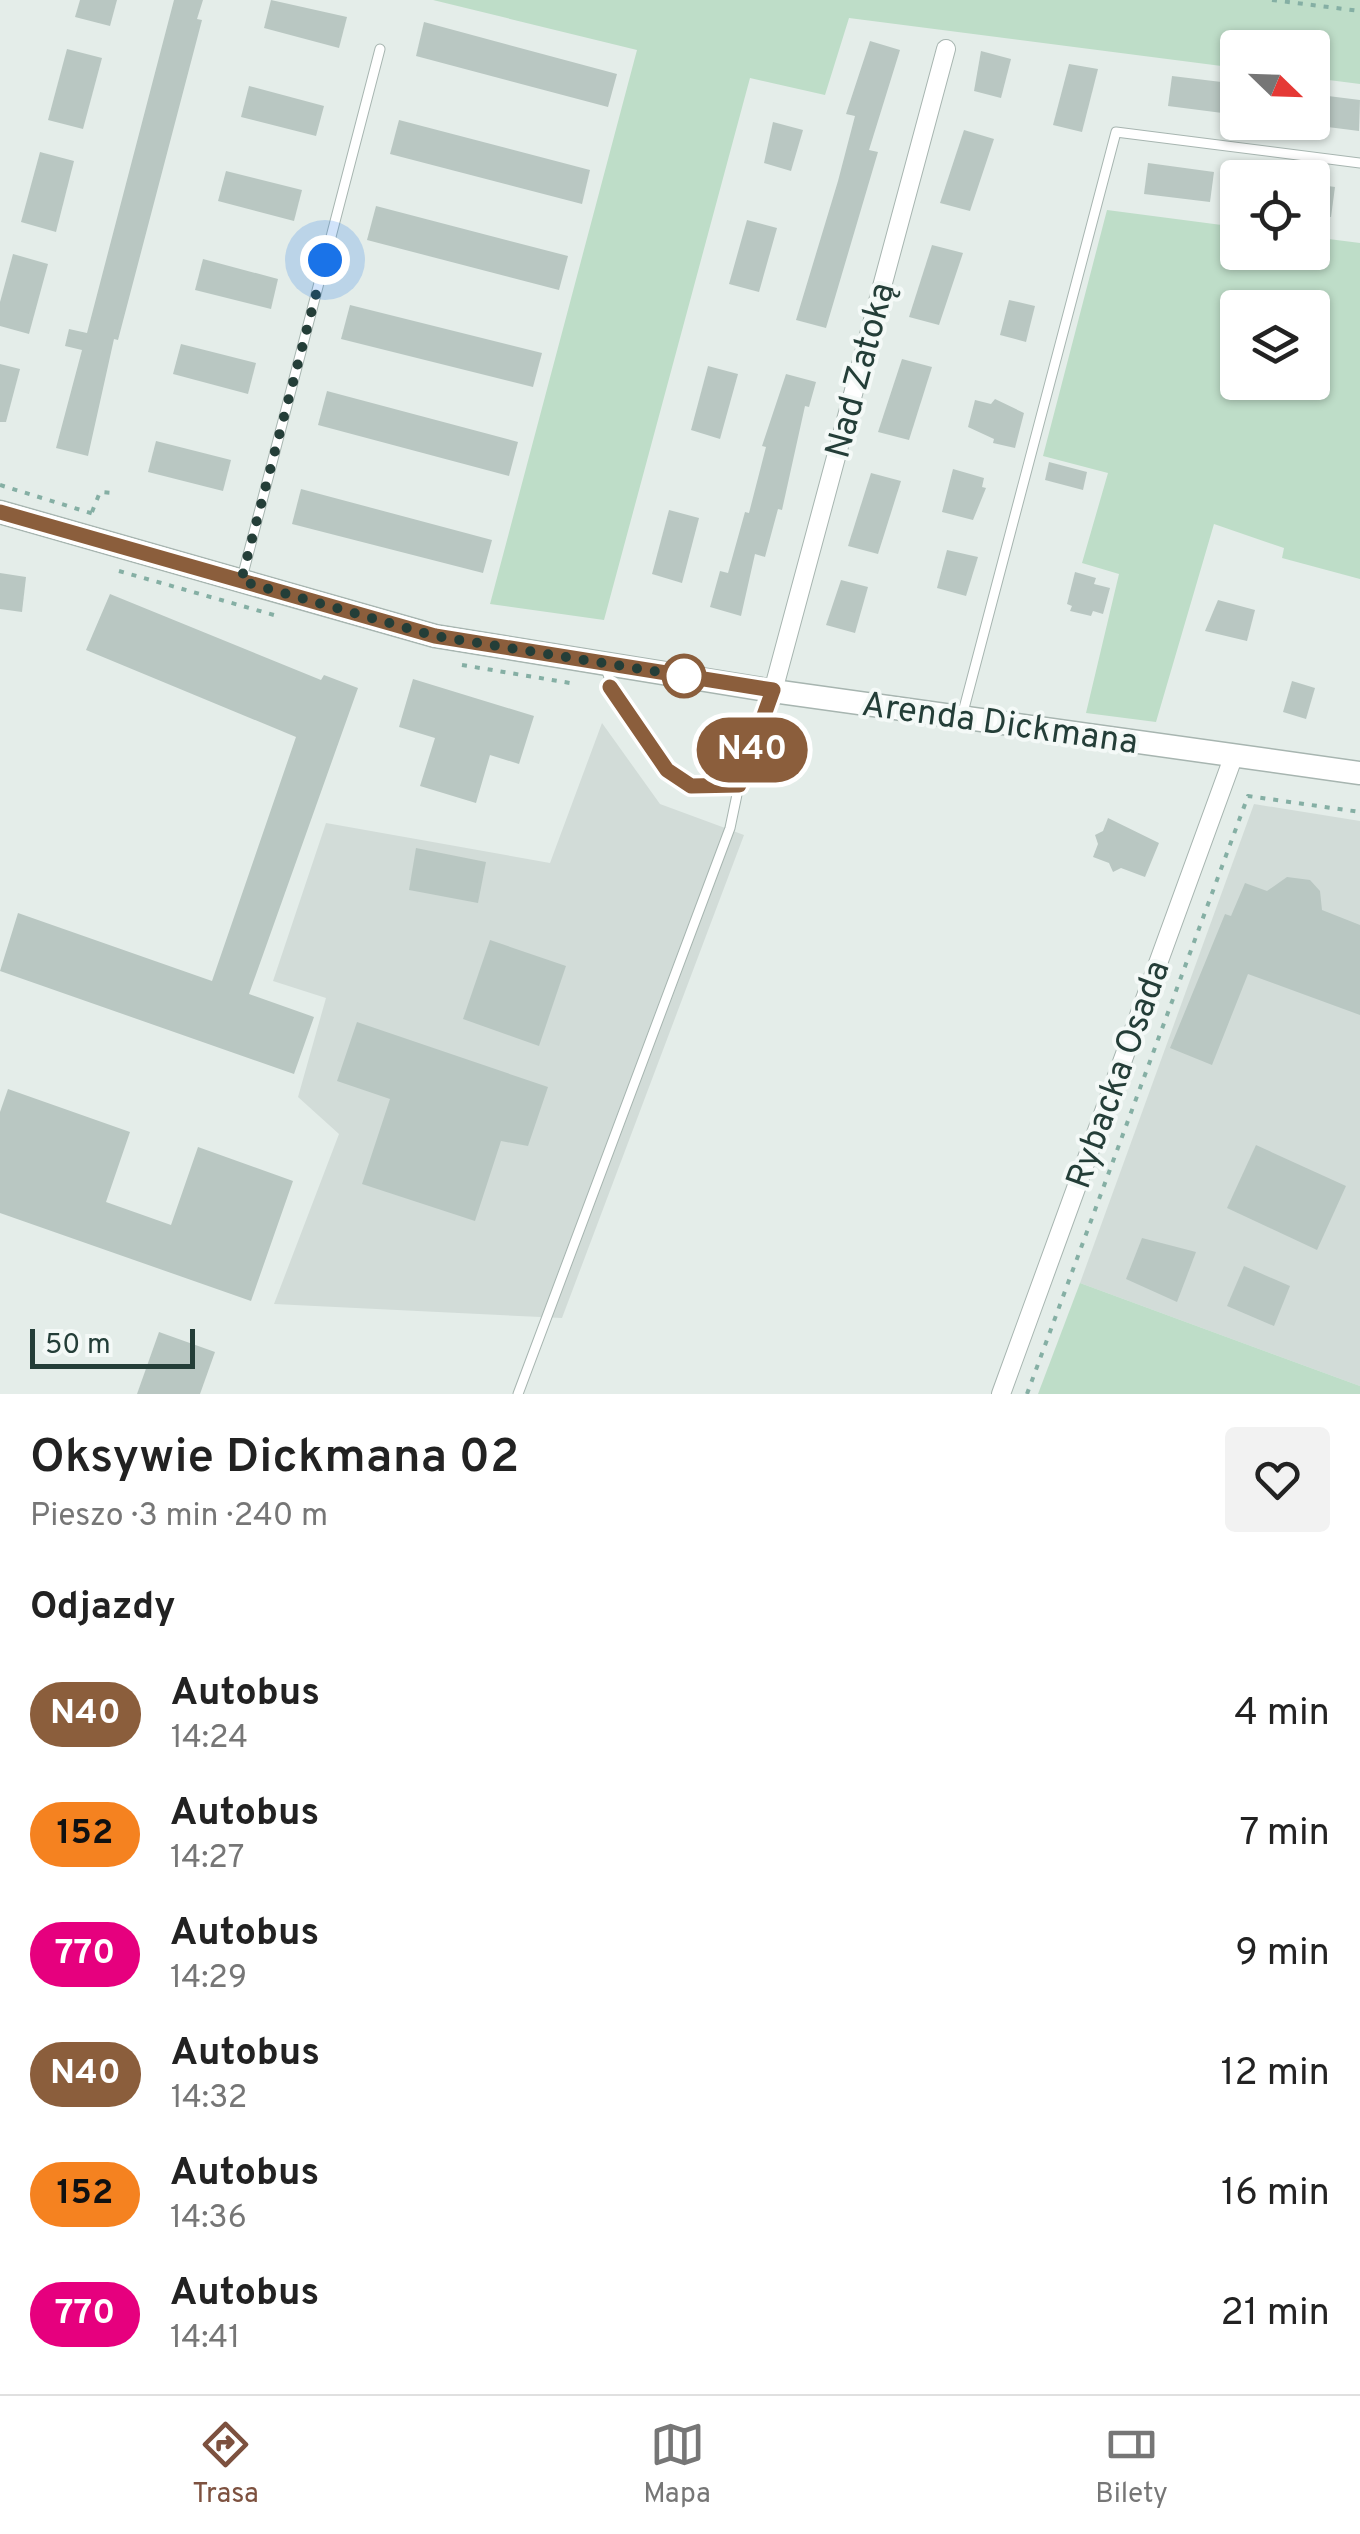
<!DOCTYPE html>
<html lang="pl">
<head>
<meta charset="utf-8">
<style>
	body { margin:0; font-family:Overpass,sans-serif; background:#f2f2f2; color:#222; height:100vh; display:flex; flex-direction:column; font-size:38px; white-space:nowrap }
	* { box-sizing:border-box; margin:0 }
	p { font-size:32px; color:#767676 }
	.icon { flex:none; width:55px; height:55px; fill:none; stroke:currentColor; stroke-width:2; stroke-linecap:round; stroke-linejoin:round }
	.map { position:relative; height:1394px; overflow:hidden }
	.details { display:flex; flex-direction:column; background:#fff; flex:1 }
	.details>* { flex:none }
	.badge { padding:0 20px; border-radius:32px; font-size:35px; line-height:65px }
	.needle { width:65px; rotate:113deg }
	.buttons { position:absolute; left:1220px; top:30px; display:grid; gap:20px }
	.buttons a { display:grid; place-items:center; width:110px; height:110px; border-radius:10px; background:#fff; box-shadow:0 2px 8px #0004; font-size:50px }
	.scale { position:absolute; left:30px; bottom:25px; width:165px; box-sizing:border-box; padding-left:10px; border:5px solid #243e38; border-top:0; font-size:28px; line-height:35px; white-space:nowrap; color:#243e38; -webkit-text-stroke:8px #f4f9f7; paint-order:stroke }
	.you { position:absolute; width:50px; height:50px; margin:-25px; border:8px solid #fff; border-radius:50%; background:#1a73e8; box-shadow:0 0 0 15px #1a73e833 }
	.map>.badge { position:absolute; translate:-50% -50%; box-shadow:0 0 0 5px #fff }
	h2 { padding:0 30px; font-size:38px; line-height:90px }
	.round { display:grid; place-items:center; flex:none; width:105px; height:105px; border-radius:10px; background:#f2f2f2 }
	.head { display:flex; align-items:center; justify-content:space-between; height:170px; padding:0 30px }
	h1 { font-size:48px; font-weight:600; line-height:75px }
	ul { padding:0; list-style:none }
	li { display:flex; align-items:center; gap:30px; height:120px; padding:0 30px }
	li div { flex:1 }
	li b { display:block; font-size:38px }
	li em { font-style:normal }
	li .badge { min-width:110px; font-weight:700; text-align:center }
	.dock { display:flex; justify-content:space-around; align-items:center; height:140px; border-top:2px solid #e0e0e0; background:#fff; font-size:28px; color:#767676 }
	.dock a { display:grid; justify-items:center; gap:5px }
	.dock .active { color:#7d513f }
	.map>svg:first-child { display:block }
	.built { fill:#d2dcd8 }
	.green { fill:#beddc8; fill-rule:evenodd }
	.building { fill:#b9c7c2 }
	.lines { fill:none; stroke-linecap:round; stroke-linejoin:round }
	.service-casing { stroke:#a7b5b0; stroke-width:11 }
	.minor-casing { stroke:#a7b5b0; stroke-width:20 }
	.tertiary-casing { stroke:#a7b5b0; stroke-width:25 }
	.path { stroke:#85afa4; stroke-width:4; stroke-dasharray:5 8; stroke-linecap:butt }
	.service { stroke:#fff; stroke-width:9 }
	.minor { stroke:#fff; stroke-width:18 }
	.tertiary { stroke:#fff; stroke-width:22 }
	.line-casing { stroke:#fff; stroke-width:22 }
	.line { stroke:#8b5e3c; stroke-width:15 }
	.walk { stroke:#243e38; stroke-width:10; stroke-dasharray:0 18 }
	.stop-dot { fill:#fff; stroke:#8b5e3c; stroke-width:5 }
	.labels { text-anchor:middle; stroke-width:8; stroke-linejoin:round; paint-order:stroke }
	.street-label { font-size:35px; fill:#243e38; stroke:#f4f9f7 }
</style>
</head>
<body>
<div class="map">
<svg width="1360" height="1394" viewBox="0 0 1360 1394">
	<rect width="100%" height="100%" fill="#e4ede9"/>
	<g class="built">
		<path d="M 602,723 L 660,804 L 744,835 L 562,1318 L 274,1304 L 339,1134 L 298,1097 L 326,998 L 273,981 L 326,823 L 550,863 Z"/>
		<path d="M 1254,804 L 1360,821 L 1360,1386 L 1080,1283 Z"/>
	</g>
	<g class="green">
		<path d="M 433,0 L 1360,0 L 1360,84 L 1313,78 L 1312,48 L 1238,48 L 1237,68 L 849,18 L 825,95 L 750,78 L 604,620 L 490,604 L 637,50 Z"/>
		<path d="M 1107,210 L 1237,227 L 1238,252 L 1312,252 L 1313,237 L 1360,243 L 1360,579 L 1282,558 L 1284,548 L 1214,524 L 1156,722 L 1086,713 L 1119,574 L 1082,563 L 1108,473 L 1043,456 ZM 1238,308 L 1312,308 L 1312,382 L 1238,382 Z"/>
		<path d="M 1080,1283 L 1360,1386 L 1360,1394 L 1038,1394 Z"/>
	</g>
	<g class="building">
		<path d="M 80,0 L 117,0 L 110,26 L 75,17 Z"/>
		<path d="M 174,0 L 203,0 L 197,19 L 202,20 L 118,340 L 114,339 L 88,456 L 56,448 L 82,350 L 65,346 L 69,329 L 87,333 Z"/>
		<path d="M 271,0 L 347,17 L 339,48 L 264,28 Z"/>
		<path d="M 424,22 L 617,74 L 608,107 L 416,56 Z"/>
		<path d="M 870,41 L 900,50 L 869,150 L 878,152 L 826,328 L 796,320 L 838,181 L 855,116 L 846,114 Z"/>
		<path d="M 67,49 L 102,58 L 83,129 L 48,120 Z"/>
		<path d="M 981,51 L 1011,59 L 1001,98 L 974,91 Z"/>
		<path d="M 1069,64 L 1098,69 L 1082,132 L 1053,125 Z"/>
		<path d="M 1172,76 L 1238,84 L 1238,115 L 1168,106 Z"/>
		<path d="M 249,86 L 324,106 L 316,136 L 241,117 Z"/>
		<path d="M 1312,94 L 1360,100 L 1359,131 L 1312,125 Z"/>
		<path d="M 399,120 L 590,170 L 582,204 L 390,154 Z"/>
		<path d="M 773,122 L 803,130 L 791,171 L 764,163 Z"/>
		<path d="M 964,130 L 994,139 L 970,211 L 940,203 Z"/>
		<path d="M 40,152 L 74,161 L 56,232 L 21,222 Z"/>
		<path d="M 1148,163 L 1214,172 L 1210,202 L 1144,194 Z"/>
		<path d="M 226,171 L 302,190 L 294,221 L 218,201 Z"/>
		<path d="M 1314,184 L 1335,187 L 1331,217 L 1312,215 Z"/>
		<path d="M 376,206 L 568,256 L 559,290 L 367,240 Z"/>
		<path d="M 747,220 L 777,228 L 759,292 L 729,284 Z"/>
		<path d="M 932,245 L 963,253 L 939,325 L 909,317 Z"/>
		<path d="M 13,254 L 48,264 L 29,334 L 0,326 L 0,302 Z"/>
		<path d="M 203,259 L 278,279 L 271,309 L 195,290 Z"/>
		<path d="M 1009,300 L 1035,306 L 1026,342 L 1000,335 Z"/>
		<path d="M 350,305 L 542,353 L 533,387 L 341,339 Z"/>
		<path d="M 181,344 L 256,363 L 248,394 L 173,374 Z"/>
		<path d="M 902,359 L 932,367 L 909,440 L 878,432 Z"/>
		<path d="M 0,364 L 20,369 L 6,422 L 0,422 Z"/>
		<path d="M 708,366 L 738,374 L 720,439 L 691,430 Z"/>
		<path d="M 786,374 L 816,382 L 809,407 L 805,406 L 782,510 L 778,509 L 765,557 L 755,554 L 741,616 L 710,607 L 720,571 L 728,573 L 745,512 L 749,513 L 766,447 L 762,446 Z"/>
		<path d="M 327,391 L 518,442 L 509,476 L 318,425 Z"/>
		<path d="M 995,399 L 1024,413 L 1015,448 L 993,443 L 994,439 L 968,427 L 975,400 L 991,404 Z"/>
		<path d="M 156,441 L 231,460 L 223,491 L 148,472 Z"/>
		<path d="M 1049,462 L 1087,472 L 1083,490 L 1045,480 Z"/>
		<path d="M 953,469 L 984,478 L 982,487 L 986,488 L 973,520 L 942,512 Z"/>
		<path d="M 871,473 L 901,481 L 878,554 L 848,546 Z"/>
		<path d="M 301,489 L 492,540 L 483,573 L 292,524 Z"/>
		<path d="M 669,510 L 699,518 L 682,583 L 652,574 Z"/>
		<path d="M 947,550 L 978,557 L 966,596 L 937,588 Z"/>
		<path d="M 1075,572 L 1096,578 L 1094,584 L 1110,588 L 1103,614 L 1093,611 L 1091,616 L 1070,611 L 1072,606 L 1067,604 Z"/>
		<path d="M 0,573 L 26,577 L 22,612 L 0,609 Z"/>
		<path d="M 841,580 L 868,587 L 855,633 L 826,625 Z"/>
		<path d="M 110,594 L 321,680 L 324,675 L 358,688 L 249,994 L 314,1017 L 294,1074 L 0,971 L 18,913 L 212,981 L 296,737 L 86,650 Z"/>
		<path d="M 1218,600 L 1255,610 L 1247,641 L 1205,631 Z"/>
		<path d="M 413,679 L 534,716 L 519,764 L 490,755 L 476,803 L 420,786 L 435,738 L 399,727 Z"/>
		<path d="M 1292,681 L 1315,688 L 1306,719 L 1283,712 Z"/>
		<path d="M 1108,818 L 1159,843 L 1145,877 L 1121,868 L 1113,872 L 1109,863 L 1093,857 L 1098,844 L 1095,835 L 1103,831 Z"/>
		<path d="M 416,848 L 486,862 L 478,903 L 409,890 Z"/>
		<path d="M 1287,877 L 1310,880 L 1320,891 L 1322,910 L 1360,925 L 1360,1015 L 1248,974 L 1212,1065 L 1170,1048 L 1225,914 L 1231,916 L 1245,883 L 1267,891 Z"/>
		<path d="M 490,940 L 566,966 L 539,1046 L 463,1019 Z"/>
		<path d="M 357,1022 L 548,1087 L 528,1146 L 501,1141 L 475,1221 L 362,1184 L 390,1099 L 337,1081 Z"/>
		<path d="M 8,1089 L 130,1132 L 106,1202 L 171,1225 L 198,1147 L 293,1181 L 251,1301 L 0,1213 L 0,1112 Z"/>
		<path d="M 1256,1145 L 1346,1186 L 1317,1250 L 1227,1208 Z"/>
		<path d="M 1142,1238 L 1196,1252 L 1177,1302 L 1126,1279 Z"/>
		<path d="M 1244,1266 L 1290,1286 L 1274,1326 L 1227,1306 Z"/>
		<path d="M 159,1332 L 215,1352 L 200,1394 L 137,1394 Z"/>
	</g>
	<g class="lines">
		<g class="service-casing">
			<g id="service">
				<path d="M 242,578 L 380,49"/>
				<path d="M 606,667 C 611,695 662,778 691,785 C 705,789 725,785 739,785 L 772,694"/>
				<path d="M 962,716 L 1116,132 L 1360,163"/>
				<path d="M 518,1394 L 730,828 L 739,785"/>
			</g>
		</g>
		<g class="minor-casing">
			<g id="minor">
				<path d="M 773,691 L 946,49"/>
				<path d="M 1001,1394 L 1234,755"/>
			</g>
		</g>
		<g class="tertiary-casing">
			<path id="tertiary" d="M 0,512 L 435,636 L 773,691 L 1360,773"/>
		</g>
		<g class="path">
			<path d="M 1272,0 L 1360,11"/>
			<path d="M 0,485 L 97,515"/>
			<path d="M 92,512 L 100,492 L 113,493"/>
			<path d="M 119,571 L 274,615"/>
			<path d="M 462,665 L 576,684"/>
			<path d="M 1027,1394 L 1248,796 L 1360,812"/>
		</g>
		<use href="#service" class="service"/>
		<use href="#minor" class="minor"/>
		<use href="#tertiary" class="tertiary"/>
	</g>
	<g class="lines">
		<g class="line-casing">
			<path id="line" d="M 0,512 L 435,636 L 773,690 L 739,785 L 691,786 L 667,770 L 610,687"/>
		</g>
		<use href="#line" class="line"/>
		<path class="walk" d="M 325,260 L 241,581 L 435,636 L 684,676"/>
	</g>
	<circle class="stop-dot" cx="684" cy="676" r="20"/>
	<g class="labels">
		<g class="street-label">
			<text transform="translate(859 370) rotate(-75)" y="12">Nad Zatoką</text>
			<text transform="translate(1000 722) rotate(8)" y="12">Arenda Dickmana</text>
			<text transform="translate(1117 1074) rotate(-70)" y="12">Rybacka Osada</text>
		</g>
	</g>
</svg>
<div class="buttons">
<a><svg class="needle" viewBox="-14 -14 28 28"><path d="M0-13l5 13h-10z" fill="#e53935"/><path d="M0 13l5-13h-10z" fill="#767676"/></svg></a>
<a><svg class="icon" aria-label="locate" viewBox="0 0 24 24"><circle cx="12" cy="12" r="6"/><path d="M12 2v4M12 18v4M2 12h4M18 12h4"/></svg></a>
<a><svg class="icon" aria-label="layers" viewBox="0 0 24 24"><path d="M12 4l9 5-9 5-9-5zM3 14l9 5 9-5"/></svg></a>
</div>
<div class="scale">50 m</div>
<div class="you" style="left:325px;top:260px"></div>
<b class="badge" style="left:752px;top:750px;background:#8b5e3c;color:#fff">N40</b>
</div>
<section class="details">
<div class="head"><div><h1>Oksywie Dickmana 02</h1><p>Pieszo · 3 min · 240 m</p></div><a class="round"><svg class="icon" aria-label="heart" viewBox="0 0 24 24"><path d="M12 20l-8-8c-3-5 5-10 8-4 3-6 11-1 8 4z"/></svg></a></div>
<h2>Odjazdy</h2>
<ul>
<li><span class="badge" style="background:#8b5e3c;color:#fff">N40</span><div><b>Autobus</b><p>14:24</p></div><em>4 min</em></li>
<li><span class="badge" style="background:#f58220;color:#111">152</span><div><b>Autobus</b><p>14:27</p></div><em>7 min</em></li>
<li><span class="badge" style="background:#e6007e;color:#fff">770</span><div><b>Autobus</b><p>14:29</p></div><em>9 min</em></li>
<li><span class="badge" style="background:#8b5e3c;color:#fff">N40</span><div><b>Autobus</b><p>14:32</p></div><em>12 min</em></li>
<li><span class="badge" style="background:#f58220;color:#111">152</span><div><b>Autobus</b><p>14:36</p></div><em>16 min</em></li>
<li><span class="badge" style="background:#e6007e;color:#fff">770</span><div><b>Autobus</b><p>14:41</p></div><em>21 min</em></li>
</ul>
</section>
<nav class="dock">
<a class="active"><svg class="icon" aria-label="directions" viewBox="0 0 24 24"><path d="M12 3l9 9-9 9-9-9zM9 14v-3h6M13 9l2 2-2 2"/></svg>Trasa</a>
<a><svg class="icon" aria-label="map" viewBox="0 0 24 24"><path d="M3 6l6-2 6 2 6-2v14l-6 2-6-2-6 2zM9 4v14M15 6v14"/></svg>Mapa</a>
<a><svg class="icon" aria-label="tickets" viewBox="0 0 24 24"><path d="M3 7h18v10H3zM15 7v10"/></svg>Bilety</a>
</nav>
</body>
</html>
